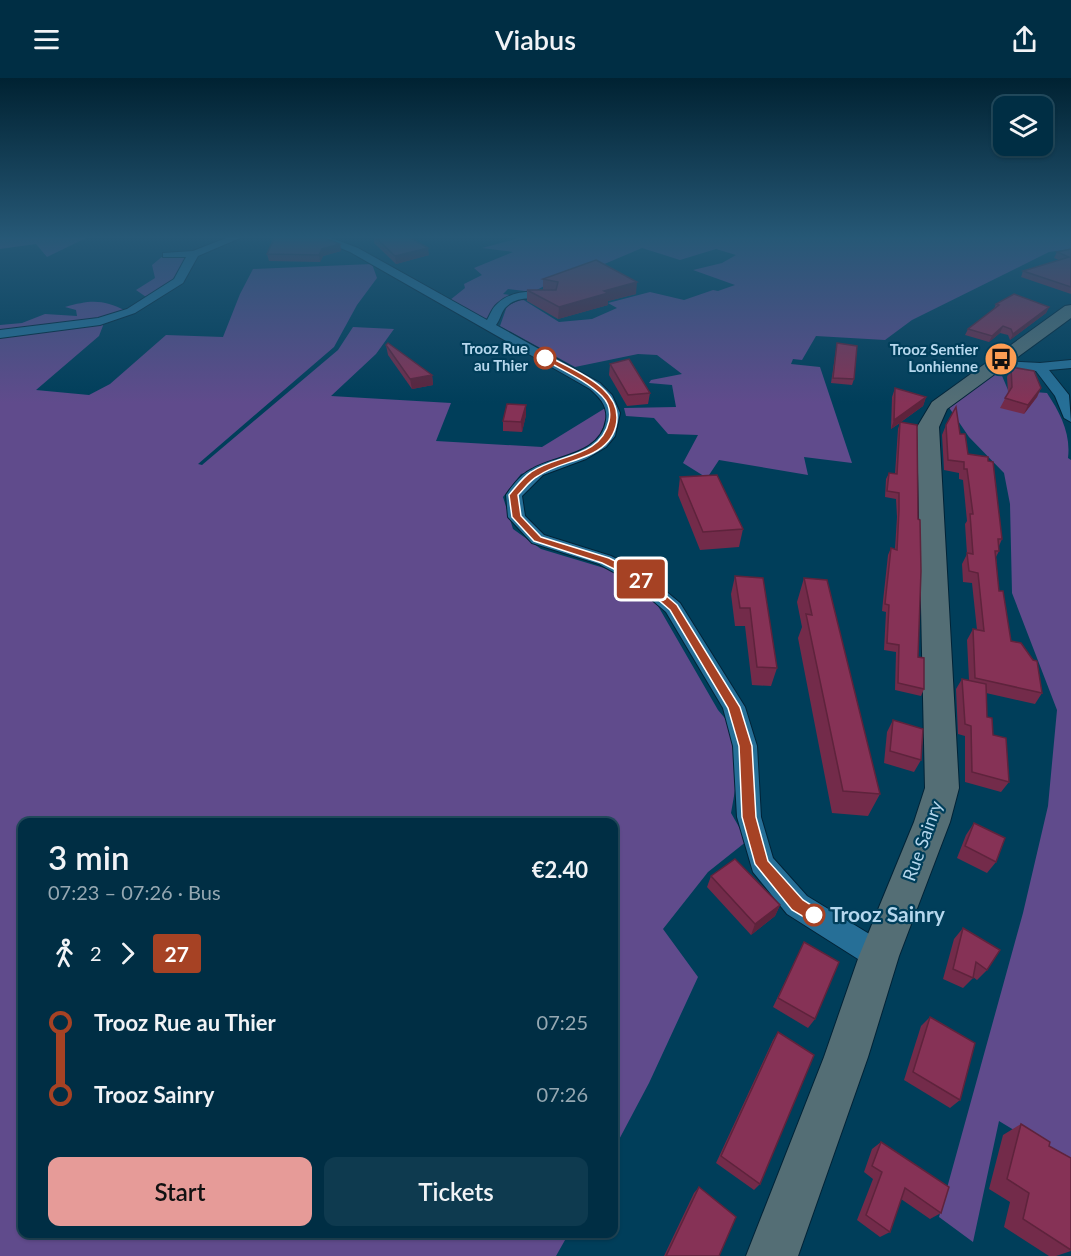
<!DOCTYPE html>
<html lang="en">
<head>
<meta charset="utf-8">
<style>
	body { margin:0; font-family:Lato,sans-serif; background:#0e3a4f; color:#f1f3f6; height:100vh; display:flex; flex-direction:column; font-size:22px; white-space:nowrap }
	* { box-sizing:border-box; margin:0 }
	p { font-size:20px; color:#95a8b2 }
	.icon { flex:none; width:33px; height:33px; fill:none; stroke:currentColor; stroke-width:2; stroke-linecap:round; stroke-linejoin:round }
	.map { position:relative; flex:1; overflow:hidden }
	.sheet { position:absolute; left:18px; top:740px; width:600px; height:420px; display:flex; flex-direction:column; background:#002e44; border-radius:12px; box-shadow:0 2px 4px #0004,0 0 0 2px #224a5d }
	.sheet>* { flex:none }
	.badge { padding:0 12px; border-radius:4px; font-size:21px; line-height:39px }
	.buttons { position:absolute; left:993px; top:18px; display:grid; gap:12px }
	.buttons a { display:grid; place-items:center; width:60px; height:60px; border-radius:12px; background:#002e44; box-shadow:0 2px 4px #0004,0 0 0 2px #224a5d; font-size:30px }
	.map>.badge { position:absolute; translate:-50% -50%; box-shadow:0 0 0 3px #fff }
	.legs { display:flex; align-items:center; gap:9px; height:66px; padding:0 30px; font-size:20px }
	.legs p { margin-inline-start:auto }
	.overview { display:flex; align-items:center; justify-content:space-between; height:102px; padding:0 30px }
	h1 { font-size:33px; font-weight:600; line-height:45px }
	.primary-button { display:flex; gap:12px; margin-top:auto; padding:12px 30px }
	.primary-button a { flex:1; height:69px; border-radius:12px; background:#e69b98; color:#111; font-size:24px; font-weight:600; line-height:69px; text-align:center }
	.primary-button a+a { background:#0e3a4f; color:#f1f3f6 }
	ul { padding:0 30px; list-style:none }
	li { display:flex; align-items:center; gap:21px; height:72px; font-size:22px }
	li i { display:grid; place-items:center; width:9px; height:100%; margin:0 8px; background:currentColor }
	li i::after { content:''; width:15px; height:15px; margin:-8px; border:4px solid; border-radius:50%; background:#002e44 }
	li p { margin-inline-start:auto }
	li:first-child i { background:linear-gradient(#0000 50%,currentColor 0) }
	li:last-child i { background:linear-gradient(currentColor 50%,#0000 0) }
	header { display:flex; justify-content:space-between; align-items:center; height:78px; padding:0 30px; background:#002e44; font-size:27px; font-weight:600 }
	.map>svg:first-child { display:block }
	.green { fill:#604b8c }
	.lines { fill:none; stroke-linecap:round; stroke-linejoin:round }
	.street-casing { stroke:#002337; stroke-width:2 }
	.secondary-casing { stroke:#002337; stroke-width:2 }
	.street { fill:#266f97; fill-rule:evenodd }
	.secondary { fill:#546e75; fill-rule:evenodd }
	.wall { fill:#732b4a }
	.shaded-wall { fill:#5e233c }
	.building { fill:#863256; stroke:#5e233c; stroke-width:1.5 }
	.line-1 { fill:#a64224; stroke:#fff; stroke-width:1.5 }
	.stop-1-dot { fill:#fff; stroke:#a64224; stroke-width:3 }
	.labels { text-anchor:middle; stroke-width:4.5; stroke-linejoin:round; paint-order:stroke }
	.far-stop-label { font-size:15px; font-weight:bold; fill:#b5d7ed; stroke:#003e5a; text-anchor:end }
	.far-poi-label { font-size:15px; font-weight:bold; fill:#b5d7ed; stroke:#003e5a; text-anchor:end }
	.street-label { font-size:18px; fill:#b5d7ed; stroke:#003e5a }
	.near-stop-label { font-size:21px; font-weight:bold; fill:#b5d7ed; stroke:#003e5a; text-anchor:start }
</style>
</head>
<body>
<header><svg class="icon" aria-label="menu" viewBox="0 0 24 24"><path d="M4 6h16M4 12h16M4 18h16"/></svg>Viabus<svg class="icon" aria-label="share" viewBox="0 0 24 24"><path d="M12 15V3M7 8l5-5 5 5M5 13v7h14v-7"/></svg></header>
<div class="map">
<svg width="1071" height="1178" viewBox="0 0 1071 1178">
	<rect width="100%" height="100%" fill="#003e5a"/>
	<g class="green">
		<path d="M 0,160 L 86,160 L 47,179 L 36,166 L 0,171 Z"/>
		<path d="M 519,160 L 1071,160 L 1071,171 L 1049,174 L 912,242 L 885,262 L 816,258 L 802,282 L 793,281 L 791,286 L 820,289 L 852,385 L 804,379 L 808,397 L 719,382 L 707,400 L 683,385 L 698,357 L 668,356 L 654,340 L 626,338 L 624,330 L 676,329 L 672,307 L 649,305 L 651,302 L 682,296 L 657,277 L 638,276 L 575,289 L 500,248 L 507,228 L 522,221 L 559,244 L 592,241 L 617,230 L 608,225 L 650,214 L 684,222 L 713,212 L 718,213 L 735,207 L 693,192 L 722,185 L 736,177 L 716,171 L 680,182 L 642,170 L 595,190 L 582,188 L 533,214 L 508,211 L 503,216 L 518,218 L 492,240 L 481,241 L 450,222 L 465,210 L 464,206 L 482,197 L 474,190 L 513,174 L 482,170 Z"/>
		<path d="M 163,178 L 184,178 L 189,192 L 149,221 L 136,212 L 155,200 L 152,187 Z"/>
		<path d="M 372,186 L 377,200 L 357,227 L 334,269 L 198,386 L 202,387 L 338,272 L 353,249 L 394,251 L 376,276 L 331,318 L 451,325 L 436,363 L 542,369 L 607,329 L 609,334 L 597,366 L 548,388 L 521,396 L 503,419 L 513,451 L 541,471 L 614,493 L 644,513 L 658,528 L 718,632 L 734,651 L 740,684 L 731,735 L 747,763 L 708,794 L 663,851 L 698,899 L 649,1005 L 614,1071 L 614,744 L 22,744 L 22,1155 L 569,1155 L 556,1178 L 0,1178 L 0,247 L 22,245 L 45,236 L 77,238 L 76,232 L 65,229 C 90,222 103,221 126,233 L 104,245 L 99,258 L 36,312 L 89,317 L 110,306 L 166,257 L 223,259 L 240,216 L 253,191 Z"/>
		<path d="M 1000,293 L 1008,312 L 1047,315 C 1060,335 1071,355 1068,380 L 1071,382 L 1071,1087 L 999,1043 L 973,1164 L 939,1139 L 1023,835 L 1048,728 L 1057,632 L 1012,515 L 1010,426 L 1004,395 L 969,359 L 948,328 Z"/>
	</g>
	<g class="lines">
		<g class="street-casing">
			<g id="street">
				<path d="M 226,160 L 240,160 L 198,178 L 183,205 L 135,235 L 100,247 L 0,260 L 0,252 L 98,240 L 127,231 L 174,201 L 186,179 L 163,179 L 163,175 L 193,173 Z"/>
				<path d="M 316,160 L 331,160 L 358,170 L 487,242 C 490,237 492,230 497,226 C 512,211 537,212 556,217 L 556,221 C 539,224 520,214 505,230 C 501,235 500,242 496,247 L 600,305 L 612,317 L 620,335 L 615,358 L 606,369 L 586,381 L 543,397 L 522,418 L 525,438 L 544,457 L 611,478 L 644,495 L 680,525 L 745,629 L 757,668 L 761,739 L 773,780 L 807,818 L 889,868 L 893,878 L 889,888 L 879,892 L 869,888 L 787,836 L 753,794 L 737,739 L 733,668 L 723,630 L 666,534 L 630,503 L 599,486 L 532,465 L 508,439 L 506,417 C 512,408 521,396 532,391 C 556,377 601,377 606,342 C 608,328 600,320 590,311 L 350,174 Z"/>
				<path d="M 1071,282 L 1071,290 L 1049,292 L 1069,317 L 1071,344 L 1064,340 L 1055,318 L 1036,293 L 998,291 L 991,287 L 998,283 L 1040,285 Z"/>
			</g>
		</g>
		<g class="secondary-casing">
			<path id="secondary" d="M 1071,227 L 1071,240 L 947,331 L 939,349 L 959,710 L 950,744 L 899,878 L 868,979 L 798,1178 L 746,1178 L 824,979 L 859,878 L 914,744 L 925,710 L 917,349 L 932,324 L 1065,228 Z"/>
		</g>
		<use href="#street" class="street"/>
		<use href="#secondary" class="secondary"/>
	</g>
	<g class="wall">
		<path d="M 374,160 L 411,160 L 429,177 L 396,186 L 374,165 Z"/>
		<path d="M 340,166 L 341,173 L 323,178 L 320,184 L 269,183 L 267,176 Z"/>
		<path d="M 1071,171 L 1071,216 L 1021,199 L 1023,193 L 1059,182 L 1054,180 L 1057,174 Z"/>
		<path d="M 543,201 L 636,216 L 608,223 L 608,227 L 558,241 L 527,223 L 527,212 L 543,212 Z"/>
		<path d="M 996,226 L 1049,229 L 1046,235 L 1010,262 L 1008,257 L 1000,255 L 989,264 L 965,257 L 968,251 L 994,231 Z"/>
		<path d="M 837,265 L 854,301 L 852,307 L 831,305 Z"/>
		<path d="M 386,267 L 432,297 L 433,307 L 412,311 L 388,277 Z"/>
		<path d="M 610,286 L 650,315 L 648,326 L 627,328 L 609,297 Z"/>
		<path d="M 1011,289 L 1041,310 L 1037,319 L 1024,336 L 1000,330 L 1008,315 L 1007,299 Z"/>
		<path d="M 895,310 L 926,319 L 923,328 L 901,344 L 918,579 L 924,611 L 921,618 L 895,612 L 896,574 L 884,572 L 886,534 L 882,533 L 883,523 L 888,477 L 891,470 L 895,471 L 897,439 L 896,421 L 885,419 L 886,401 L 889,395 L 895,396 L 898,351 L 900,345 L 891,351 L 892,319 Z"/>
		<path d="M 526,327 L 526,337 L 522,354 L 503,353 L 503,343 Z"/>
		<path d="M 946,347 L 960,356 L 1002,461 L 999,468 L 999,473 L 996,479 L 999,513 L 1011,563 L 1042,615 L 1035,626 L 986,615 L 987,639 L 1009,704 L 1001,714 L 965,704 L 965,658 L 958,656 L 956,611 L 962,601 L 969,602 L 967,562 L 973,551 L 977,552 L 972,505 L 963,504 L 962,486 L 967,476 L 965,446 L 967,443 L 963,402 L 959,401 L 959,395 L 944,392 L 942,357 Z"/>
		<path d="M 680,399 L 743,451 L 739,469 L 700,472 L 678,417 Z"/>
		<path d="M 735,498 L 777,590 L 771,608 L 752,607 L 745,548 L 735,548 L 731,516 Z"/>
		<path d="M 804,500 L 880,716 L 868,738 L 832,735 L 798,560 L 802,549 L 797,524 Z"/>
		<path d="M 893,642 L 921,682 L 914,694 L 884,685 L 887,654 Z"/>
		<path d="M 974,745 L 996,784 L 987,795 L 957,780 L 966,757 Z"/>
		<path d="M 711,798 L 780,827 L 775,838 L 751,857 L 707,809 Z"/>
		<path d="M 963,850 L 987,892 L 977,902 L 973,899 L 973,900 L 963,910 L 943,901 L 954,861 Z"/>
		<path d="M 804,864 L 815,941 L 808,950 L 773,929 Z"/>
		<path d="M 930,939 L 960,1022 L 950,1030 L 904,1002 L 921,948 Z"/>
		<path d="M 778,954 L 760,1106 L 754,1112 L 716,1085 L 773,962 Z"/>
		<path d="M 1021,1046 L 1049,1068 L 1071,1080 L 1071,1173 L 1056,1178 L 1049,1178 L 1004,1149 L 1010,1124 L 989,1111 L 1003,1057 Z"/>
		<path d="M 881,1064 L 941,1135 L 930,1141 L 901,1121 L 890,1154 L 880,1159 L 857,1142 L 873,1101 L 864,1094 L 872,1071 Z"/>
		<path d="M 699,1109 L 719,1178 L 664,1178 L 694,1115 Z"/>
	</g>
	<g class="shaded-wall">
		<path d="M 340,166 L 341,173 L 323,178 L 320,184 L 319,177 L 322,171 Z"/>
		<path d="M 428,170 L 429,177 L 396,186 L 395,178 Z"/>
		<path d="M 637,204 L 636,216 L 608,223 L 608,227 L 558,241 L 559,229 L 604,213 Z"/>
		<path d="M 1049,229 L 1046,235 L 1010,262 L 1013,256 Z"/>
		<path d="M 1003,248 L 1000,255 L 989,264 L 992,258 Z"/>
		<path d="M 432,297 L 433,307 L 412,311 L 410,301 Z"/>
		<path d="M 1041,310 L 1037,319 L 1024,336 L 1028,327 Z"/>
		<path d="M 926,319 L 923,328 L 891,351 L 894,342 Z"/>
		<path d="M 526,327 L 526,337 L 522,354 L 521,344 Z"/>
		<path d="M 780,827 L 775,838 L 751,857 L 755,846 Z"/>
	</g>
	<g class="building">
		<path d="M 274,160 L 325,160 L 340,166 L 322,171 L 319,177 L 267,176 Z"/>
		<path d="M 376,160 L 411,160 L 428,170 L 395,178 Z"/>
		<path d="M 1071,171 L 1071,209 L 1023,193 L 1069,179 L 1057,174 Z"/>
		<path d="M 596,182 L 637,204 L 604,213 L 608,215 L 559,229 L 527,212 L 556,212 L 558,204 L 543,201 Z"/>
		<path d="M 1014,216 L 1049,229 L 1013,256 L 1011,251 L 1003,248 L 992,258 L 968,251 L 999,227 L 996,226 Z"/>
		<path d="M 388,265 L 432,297 L 410,301 L 386,267 Z"/>
		<path d="M 837,265 L 857,268 L 854,301 L 833,300 Z"/>
		<path d="M 629,281 L 650,315 L 628,317 L 610,286 Z"/>
		<path d="M 1011,289 L 1034,293 L 1041,310 L 1028,327 L 1005,320 L 1012,309 Z"/>
		<path d="M 895,310 L 926,319 L 894,342 Z"/>
		<path d="M 507,326 L 526,327 L 521,344 L 503,343 Z"/>
		<path d="M 956,329 L 960,356 L 965,356 L 968,376 L 988,379 L 988,383 L 993,384 L 1002,461 L 998,461 L 999,473 L 995,473 L 999,513 L 1003,513 L 1011,563 L 1021,565 L 1033,582 L 1037,583 L 1042,615 L 975,600 L 973,551 L 984,553 L 978,495 L 969,493 L 967,475 L 973,476 L 970,436 L 973,436 L 967,391 L 964,391 L 964,384 L 948,382 L 946,347 Z"/>
		<path d="M 900,344 L 917,347 L 918,441 L 920,442 L 921,493 L 918,579 L 924,580 L 924,611 L 898,605 L 899,567 L 887,565 L 889,527 L 885,526 L 886,516 L 891,470 L 897,472 L 899,432 L 899,415 L 887,413 L 889,395 L 897,396 Z"/>
		<path d="M 717,397 L 743,451 L 703,454 L 680,399 Z"/>
		<path d="M 735,498 L 763,500 L 777,590 L 757,589 L 750,530 L 740,530 Z"/>
		<path d="M 804,500 L 827,502 L 880,716 L 843,713 L 806,536 L 812,537 Z"/>
		<path d="M 962,601 L 986,606 L 987,639 L 992,640 L 993,657 L 1006,660 L 1009,704 L 972,694 L 971,648 L 965,646 Z"/>
		<path d="M 893,642 L 923,651 L 921,682 L 890,673 Z"/>
		<path d="M 974,745 L 1005,760 L 996,784 L 965,768 Z"/>
		<path d="M 735,781 L 780,827 L 755,846 L 711,798 Z"/>
		<path d="M 963,850 L 1000,872 L 987,892 L 976,884 L 973,900 L 953,891 Z"/>
		<path d="M 804,864 L 839,884 L 815,941 L 778,920 Z"/>
		<path d="M 930,939 L 975,965 L 960,1022 L 913,994 Z"/>
		<path d="M 778,954 L 814,977 L 760,1106 L 721,1078 Z"/>
		<path d="M 1021,1046 L 1050,1064 L 1049,1068 L 1071,1080 L 1071,1172 L 1023,1141 L 1029,1115 L 1007,1101 Z"/>
		<path d="M 881,1064 L 949,1109 L 941,1135 L 905,1110 L 890,1154 L 866,1137 L 882,1094 L 872,1088 Z"/>
		<path d="M 699,1109 L 736,1139 L 719,1178 L 666,1178 Z"/>
	</g>
	<linearGradient id="sky" x2="0" y2="1"><stop stop-color="#002232"/><stop offset="0.49" stop-color="#265876"/><stop offset="1" stop-color="#265876" stop-opacity="0"/></linearGradient>
	<rect width="1071" height="325" fill="url(#sky)"/>
	<path class="line-1" d="M 543,278 L 548,278 C 574,293 625,310 616,348 C 613,360 605,369 593,375 C 576,384 553,387 538,398 C 530,402 524,411 518,417 L 521,438 L 541,459 L 609,480 L 641,496 L 677,527 L 740,629 L 752,668 L 756,739 L 768,783 L 803,822 L 819,832 L 821,837 L 819,843 L 814,845 L 792,832 L 755,786 L 742,739 L 739,668 L 728,630 L 670,532 L 634,501 L 602,485 L 534,463 L 512,439 L 509,417 C 515,410 523,399 531,394 C 557,376 601,380 609,343 C 611,333 609,325 602,318 C 586,302 562,292 543,281 Z"/>
	<defs>
		<g id="bus-disc" transform="scale(1.725)"><circle r="9.5" fill="#fc9d53" stroke="#003e5a"/><path d="M-5-6H5V4H4V6H2V4H-2V6H-4V4H-5ZM-3.5-4V0h7V-4ZM-3.5 1.2v1.5H-2V1.2ZM2 1.2v1.5H3.5V1.2Z" fill="#111"/></g>
	</defs>
	<g fill-rule="evenodd">
		<use href="#bus-disc" x="1001" y="281"/>
	</g>
	<g class="stop-1-dot">
		<circle cx="545" cy="280" r="10"/>
		<circle cx="814" cy="837" r="10"/>
	</g>
	<g class="labels">
		<g class="far-stop-label">
			<text x="528" y="276">Trooz Rue<tspan x="528" dy="17">au Thier</tspan></text>
		</g>
		<g class="far-poi-label">
			<text x="978" y="277">Trooz Sentier<tspan x="978" dy="17">Lonhienne</tspan></text>
		</g>
		<g class="street-label">
			<text transform="translate(923 763) rotate(-70)" y="6">Rue Sainry</text>
		</g>
		<g class="near-stop-label">
			<text x="830" y="844">Trooz Sainry</text>
		</g>
	</g>
</svg>
<div class="buttons">
<a><svg class="icon" aria-label="layers" viewBox="0 0 24 24"><path d="M12 4l9 5-9 5-9-5zM3 14l9 5 9-5"/></svg></a>
</div>
<b class="badge" style="left:641px;top:501px;background:#a64224;color:#fff">27</b>
<section class="sheet">
<div class="overview"><div><h1>3 min</h1><p>07:23 – 07:26 · Bus</p></div><b>€2.40</b></div>
<div class="legs"><svg class="icon" aria-label="walk" viewBox="0 0 24 24"><circle cx="13" cy="4" r="2"/><path d="M13 8l-2 6 4 7M11 14l-3 7M7 12l3-4h3l4 4"/></svg>2<svg class="icon" aria-label="forward" viewBox="0 0 24 24"><path d="M9 5l7 7-7 7"/></svg><b class="badge" style="background:#a64224;color:#fff">27</b></div>
<ul>
<li><i style="color:#a64224"></i><b>Trooz Rue au Thier</b><p>07:25</p></li>
<li><i style="color:#a64224"></i><b>Trooz Sainry</b><p>07:26</p></li>
</ul>
<div class="primary-button"><a>Start</a><a>Tickets</a></div>
</section>
</div>
</body>
</html>
